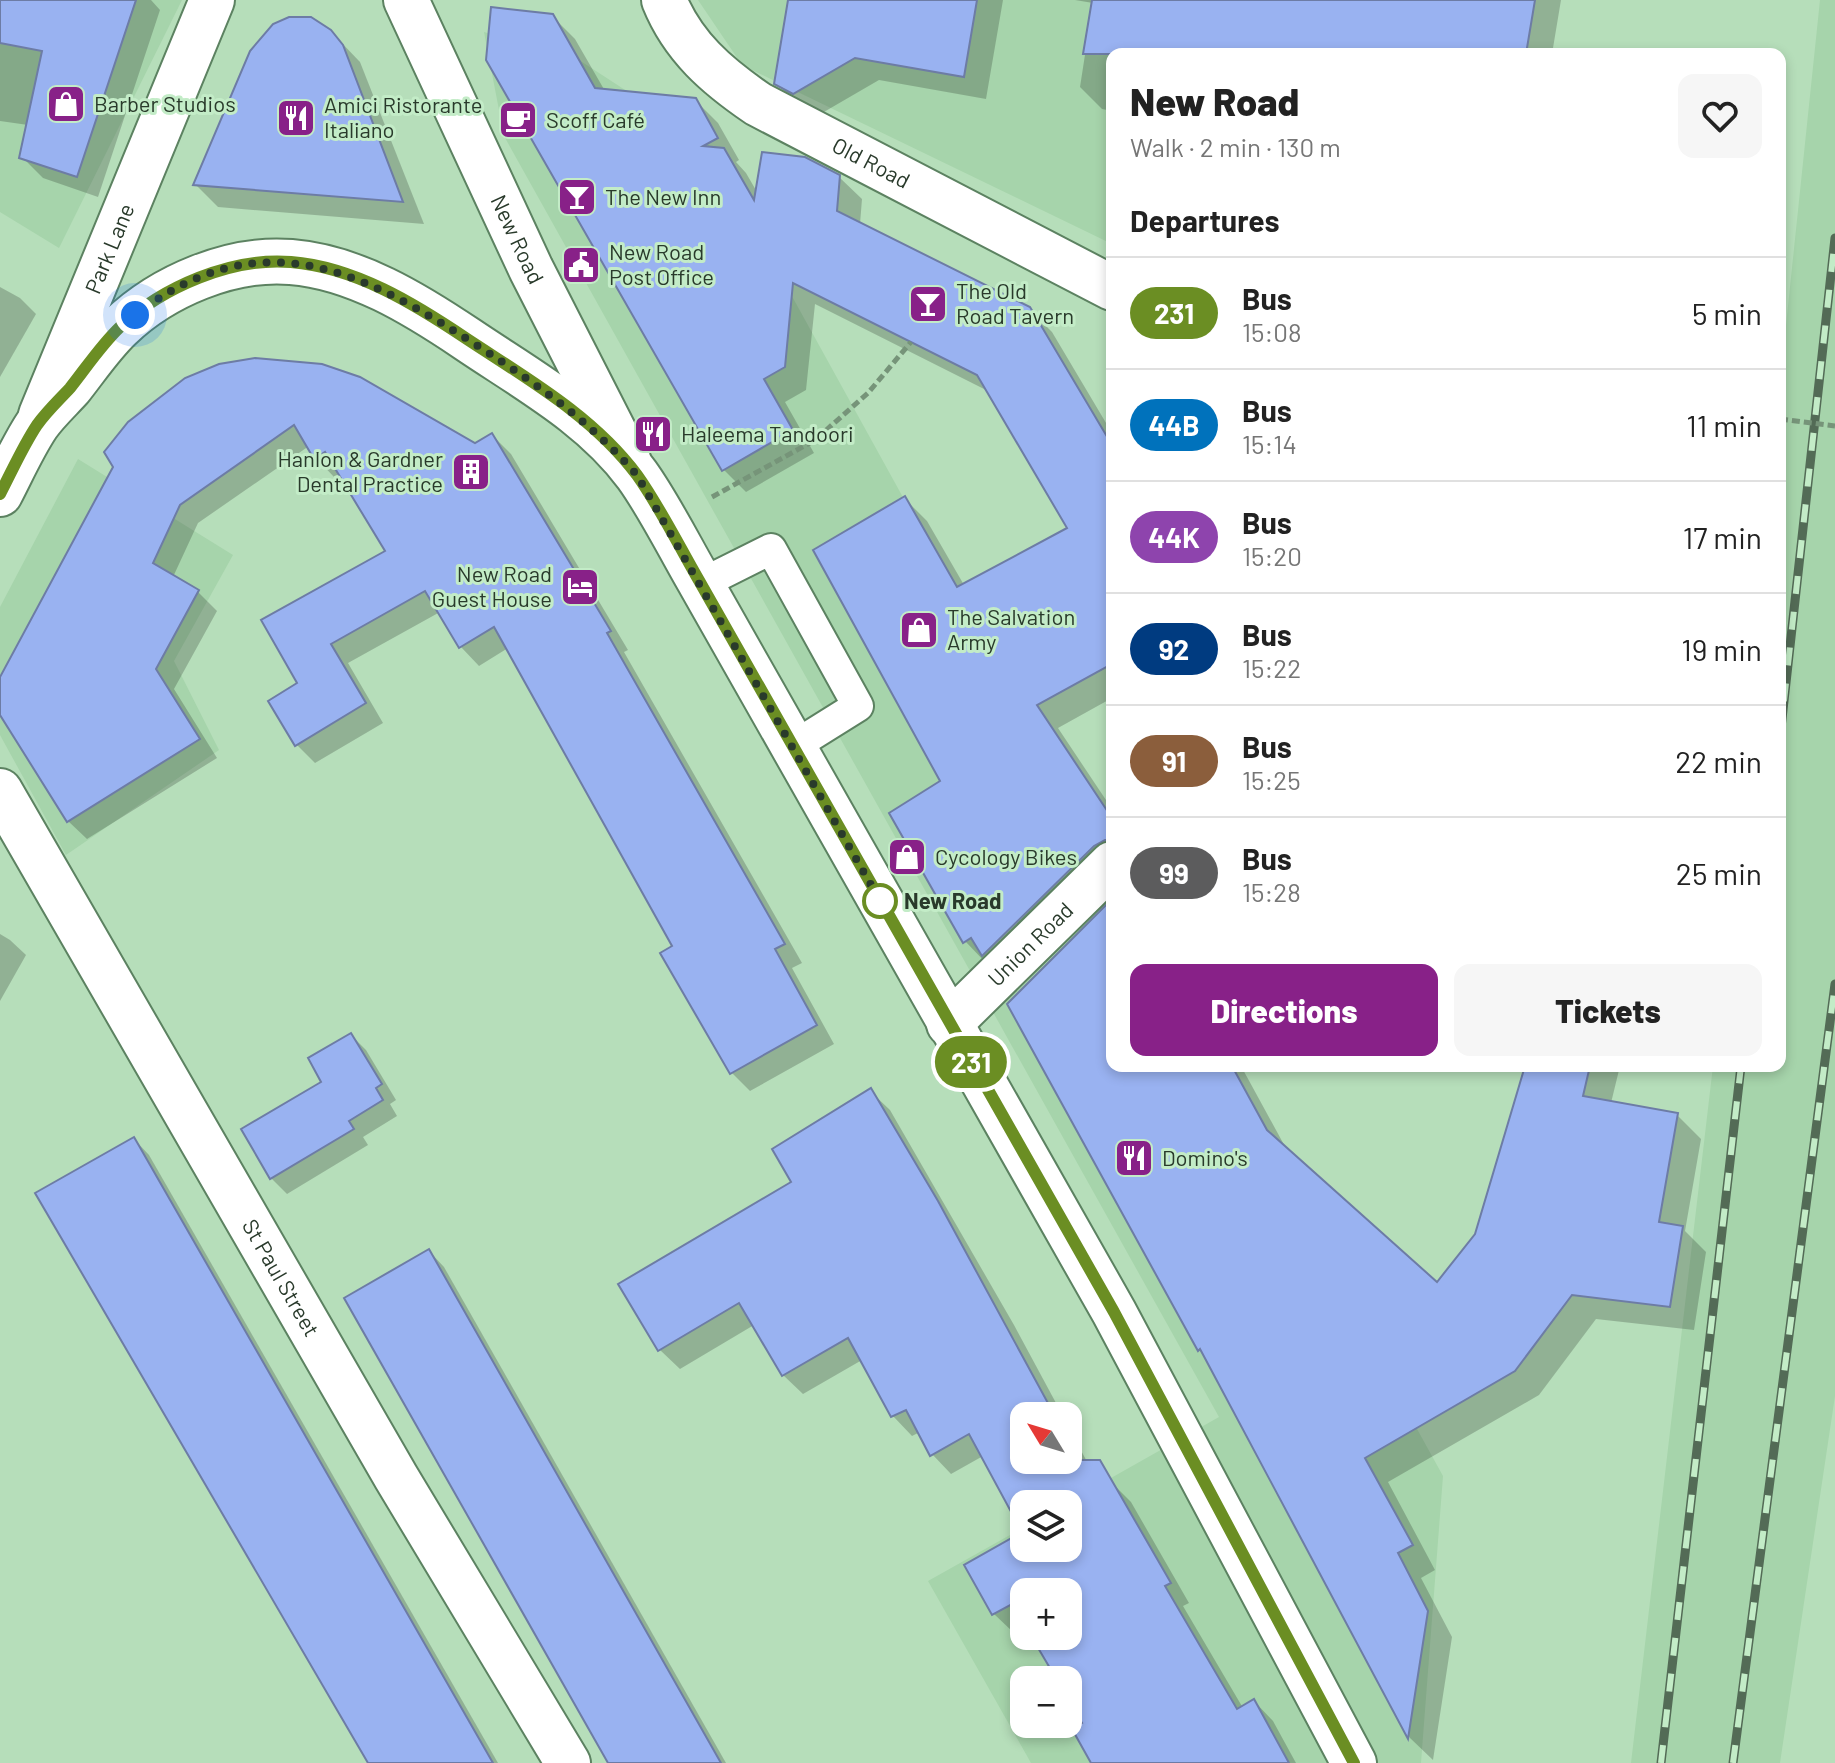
<!DOCTYPE html>
<html lang="en">
<head>
<meta charset="utf-8">
<style>
	body { margin:0; font-family:Barlow,sans-serif; background:#f6f6f6; color:#222; height:100vh; display:flex; flex-direction:column; font-size:30px; white-space:nowrap }
	* { box-sizing:border-box; margin:0 }
	p { font-size:26px; color:#767676 }
	.icon { flex:none; width:44px; height:44px; fill:none; stroke:currentColor; stroke-width:2; stroke-linecap:round; stroke-linejoin:round }
	.map { position:relative; flex:1; overflow:hidden }
	.sheet { position:absolute; left:1106px; top:48px; width:680px; height:1024px; display:flex; flex-direction:column; background:#fff; border-radius:16px; box-shadow:0 4px 12px #0003 }
	.sheet>* { flex:none }
	.badge { padding:0 16px; border-radius:26px; font-size:28px; line-height:52px }
	.needle { width:52px; rotate:308deg }
	.controls { position:absolute; left:1010px; top:1402px; display:grid; gap:16px }
	.controls a { display:grid; place-items:center; width:72px; height:72px; border-radius:16px; background:#fff; box-shadow:0 4px 12px #0003; font-size:40px }
	.you { position:absolute; width:40px; height:40px; margin:-20px; border:6px solid #fff; border-radius:50%; background:#1a73e8; box-shadow:0 0 0 12px #1a73e833 }
	.map>.badge { position:absolute; translate:-50% -50%; box-shadow:0 0 0 4px #fff }
	h2 { padding:0 24px; font-size:30px; line-height:72px }
	.round { display:grid; place-items:center; flex:none; width:84px; height:84px; border-radius:16px; background:#f6f6f6 }
	.headline { display:flex; align-items:center; justify-content:space-between; height:136px; padding:0 24px }
	h1 { font-size:38px; font-weight:800; line-height:60px }
	.cta { display:flex; gap:16px; margin-top:auto; padding:16px 24px }
	.cta a { flex:1; height:92px; border-radius:16px; background:#882188; color:#fff; font-size:32px; font-weight:800; line-height:92px; text-align:center }
	.cta a+a { background:#f6f6f6; color:#222 }
	ul { padding:0; list-style:none }
	li { display:flex; align-items:center; gap:24px; height:112px; padding:0 24px; border-top:2px solid #e0e0e0 }
	li div { flex:1 }
	li b { display:block; font-size:30px }
	li em { font-style:normal }
	li .badge { min-width:88px; font-weight:700; text-align:center }
	.map>svg:first-child { display:block }
	.built { fill:#a6d4ab; fill-rule:evenodd }
	.shadow { fill:#0003 }
	.building { fill:#99b2f1; stroke:#6d7ca5; stroke-width:2; fill-rule:evenodd }
	.lines { fill:none; stroke-linecap:round; stroke-linejoin:round }
	.lane-casing { stroke:#5c8261; stroke-width:34 }
	.street-casing { stroke:#5c8261; stroke-width:48 }
	.secondary-casing { stroke:#5c8261; stroke-width:48 }
	.primary-casing { stroke:#5c8261; stroke-width:48 }
	.path { stroke:#769479; stroke-width:5; stroke-dasharray:8 4; stroke-linecap:butt }
	.lane { stroke:#fff; stroke-width:30 }
	.street { stroke:#fff; stroke-width:44 }
	.secondary { stroke:#fff; stroke-width:44 }
	.primary { stroke:#fff; stroke-width:44 }
	.rail-casing { stroke:#536b56; stroke-width:9 }
	.rail { stroke:#c3ecc7; stroke-width:6; stroke-dasharray:18; stroke-linecap:butt }
	.path-bridge { stroke:#769479; stroke-width:5; stroke-dasharray:8 4; stroke-linecap:butt }
	.line-casing { stroke:#fff; stroke-width:18 }
	.line { stroke:#6b8e23; stroke-width:12 }
	.walk { stroke:#293a2b; stroke-width:8; stroke-dasharray:0 14.4 }
	.stop-dot { fill:#fff; stroke:#6b8e23; stroke-width:4 }
	.labels { text-anchor:middle; stroke-width:6; stroke-linejoin:round; paint-order:stroke }
	.poi-label { font-size:22px; fill:#293a2b; stroke:#c3ecc7; text-anchor:start }
	.street-label { font-size:22px; fill:#293a2b; stroke:#c3ecc7 }
	.stop-label { font-size:22px; font-weight:bold; fill:#293a2b; stroke:#c3ecc7; text-anchor:start }
</style>
</head>
<body>
<div class="map">
<svg width="1835" height="1763" viewBox="0 0 1835 1763">
	<rect width="100%" height="100%" fill="#b6deba"/>
	<g class="built">
		<path d="M 12,0 L 182,0 L 59,248 L 0,212 L 0,30 Z"/>
		<path d="M 698,0 L 1533,0 L 1112,54 L 1112,244 L 742,65 Z"/>
		<path d="M 1820,0 L 1835,0 L 1835,1396 L 1780,1763 L 1631,1763 L 1713,1066 L 1780,1066 L 1780,413 L 1783,354 Z"/>
		<path d="M 484,32 L 576,58 L 708,144 L 1112,876 L 1112,1066 L 1217,1066 L 1443,1476 L 1421,1763 L 1031,1763 L 928,1581 L 1024,1527 L 1024,1548 L 1068,1548 L 1068,1504 L 1065,1504 L 1219,1417 L 504,136 ZM 1024,1592 L 1068,1592 L 1068,1636 L 1024,1636 ZM 1024,1680 L 1068,1680 L 1068,1724 L 1024,1724 Z"/>
		<path d="M 78,459 L 233,555 L 174,661 L 219,750 L 66,855 L 0,735 L 0,607 Z"/>
	</g>
	<g class="shadow">
		<path d="M 0,0 L 151,0 L 160,10 L 98,197 L 43,178 L 22,157 L 28,125 L 0,121 Z"/>
		<path d="M 790,0 L 1003,0 L 986,99 L 879,80 L 817,116 L 799,106 L 776,83 Z"/>
		<path d="M 1075,0 L 1561,0 L 1552,54 L 1112,54 L 1112,111 L 1102,109 L 1080,87 L 1093,3 Z"/>
		<path d="M 552,16 L 575,39 L 605,91 L 695,100 L 718,123 L 739,160 L 736,162 L 746,173 L 757,192 L 839,177 L 862,199 L 860,224 L 1029,309 L 1052,332 L 1112,433 L 1112,698 L 1058,728 L 1112,809 L 1112,873 L 987,964 L 965,941 L 904,498 L 927,521 L 964,585 L 1069,529 L 988,391 L 815,304 L 806,390 L 785,402 L 814,453 L 746,492 L 724,470 Z"/>
		<path d="M 337,38 L 360,62 L 424,224 L 218,207 L 195,184 Z"/>
		<path d="M 0,287 L 20,298 L 36,314 L 0,377 Z"/>
		<path d="M 186,379 L 475,445 L 492,435 L 511,454 L 628,650 L 624,652 L 802,963 L 792,968 L 834,1044 L 750,1091 L 732,1073 L 675,947 L 508,648 L 479,666 L 461,647 L 440,612 L 348,663 L 383,723 L 315,763 L 296,744 L 300,684 L 388,552 L 340,473 L 334,477 L 316,458 L 309,446 L 198,523 L 173,577 L 198,592 L 217,611 L 174,689 L 217,758 L 87,839 L 68,821 L 0,703 L 0,681 Z"/>
		<path d="M 1112,902 L 1112,1066 L 1241,1066 L 1288,1152 L 1437,1285 L 1477,1234 L 1527,1066 L 1620,1066 L 1611,1103 L 1677,1115 L 1701,1139 L 1685,1231 L 1706,1252 L 1694,1330 L 1596,1319 L 1539,1395 L 1388,1482 L 1435,1570 L 1421,1578 L 1452,1637 L 1433,1760 L 1410,1738 L 1207,1357 L 1199,1350 L 1076,1127 Z"/>
		<path d="M 0,934 L 10,940 L 26,955 L 0,1001 Z"/>
		<path d="M 351,1035 L 366,1050 L 396,1100 L 390,1104 L 397,1116 L 363,1137 L 368,1145 L 287,1194 L 271,1178 Z"/>
		<path d="M 870,1091 L 890,1110 L 1014,1325 L 1063,1416 L 1024,1416 L 1024,1460 L 1068,1460 L 1068,1426 L 1101,1488 L 1111,1482 L 1131,1502 L 1189,1603 L 1183,1606 L 1243,1708 L 1254,1701 L 1273,1721 L 1296,1763 L 1093,1763 L 1084,1724 L 1068,1696 L 1068,1680 L 1059,1680 L 1033,1636 L 1068,1636 L 1068,1592 L 1024,1592 L 1024,1627 L 1014,1633 L 994,1614 L 1024,1533 L 1024,1548 L 1068,1548 L 1068,1504 L 1024,1504 L 1024,1531 L 983,1456 L 951,1474 L 932,1454 L 920,1432 L 912,1436 L 893,1416 L 862,1360 L 803,1394 L 783,1375 L 754,1325 L 680,1369 L 660,1350 L 621,1285 L 794,1182 Z"/>
		<path d="M 134,1139 L 149,1155 L 498,1763 L 371,1763 Z"/>
		<path d="M 429,1251 L 444,1267 L 726,1763 L 610,1763 Z"/>
	</g>
	<g class="building">
		<path d="M 0,0 L 136,0 L 77,177 L 19,158 L 42,51 L 0,43 Z"/>
		<path d="M 788,0 L 977,0 L 964,77 L 855,58 L 793,94 L 774,84 Z"/>
		<path d="M 1092,0 L 1535,0 L 1526,54 L 1083,54 Z"/>
		<path d="M 491,7 L 553,14 L 595,88 L 696,98 L 718,138 L 703,146 L 724,148 L 754,200 L 762,152 L 805,157 L 840,175 L 837,211 L 1030,307 L 1112,445 L 1112,664 L 1037,705 L 1112,818 L 1112,840 L 1105,840 L 1094,846 L 982,956 L 971,938 L 963,943 L 889,813 L 940,781 L 813,550 L 905,496 L 957,587 L 1067,528 L 977,375 L 793,283 L 785,367 L 764,379 L 793,430 L 722,471 L 486,60 Z"/>
		<path d="M 289,17 L 311,17 L 331,30 L 343,45 L 403,202 L 193,185 L 250,51 L 273,24 Z"/>
		<path d="M 255,358 L 322,364 L 360,377 L 475,443 L 492,433 L 611,631 L 607,633 L 785,944 L 775,949 L 817,1025 L 730,1074 L 660,953 L 672,946 L 494,627 L 459,648 L 425,591 L 331,644 L 366,703 L 295,746 L 268,701 L 297,683 L 261,620 L 385,551 L 325,452 L 314,459 L 294,425 L 180,505 L 153,563 L 199,590 L 156,669 L 200,739 L 67,822 L 0,715 L 0,677 L 113,467 L 104,452 L 128,422 L 185,378 L 219,364 Z"/>
		<path d="M 1112,899 L 1112,1066 L 1232,1066 L 1267,1130 L 1437,1282 L 1475,1234 L 1525,1066 L 1590,1066 L 1583,1096 L 1678,1113 L 1659,1222 L 1683,1226 L 1670,1307 L 1572,1295 L 1515,1371 L 1365,1458 L 1413,1545 L 1398,1553 L 1428,1611 L 1408,1739 L 1200,1349 L 1198,1351 L 1007,1004 Z"/>
		<path d="M 351,1033 L 382,1084 L 376,1088 L 383,1100 L 349,1121 L 354,1129 L 270,1179 L 241,1129 L 321,1082 L 308,1058 Z"/>
		<path d="M 871,1088 L 938,1201 L 1055,1416 L 1024,1416 L 1024,1460 L 1068,1460 L 1068,1439 L 1079,1460 L 1100,1460 L 1171,1583 L 1165,1586 L 1237,1709 L 1254,1699 L 1289,1763 L 1091,1763 L 1072,1729 L 1082,1723 L 1068,1700 L 1068,1680 L 1057,1680 L 1031,1636 L 1068,1636 L 1068,1592 L 1024,1592 L 1024,1624 L 1012,1604 L 992,1615 L 964,1565 L 1022,1532 L 969,1434 L 930,1456 L 906,1410 L 891,1417 L 848,1338 L 782,1376 L 739,1303 L 658,1351 L 618,1284 L 791,1182 L 772,1149 ZM 1024,1504 L 1068,1504 L 1068,1548 L 1024,1548 Z"/>
		<path d="M 134,1137 L 493,1763 L 368,1763 L 35,1193 Z"/>
		<path d="M 429,1249 L 721,1763 L 608,1763 L 344,1298 Z"/>
	</g>
	<g class="lines">
		<g class="lane-casing">
			<path id="lane" d="M 701,584 L 771,549 L 858,706 L 794,746"/>
		</g>
		<g class="street-casing">
			<g id="street">
				<path id="s1" d="M 664,0 C 683,47 717,76 758,104 L 1112,288"/>
				<path id="s2" d="M 0,791 L 396,1477 L 568,1763"/>
				<path id="s3" d="M 949,1024 L 1112,864"/>
			</g>
		</g>
		<g class="secondary-casing">
			<g id="secondary">
				<path id="s4" d="M 406,0 L 531,269 L 628,459"/>
				<path id="s5" d="M 41,415 L 212,0"/>
			</g>
		</g>
		<g class="primary-casing">
			<path id="primary" d="M 0,494 C 12,471 23,446 37,425 C 46,412 59,400 70,388 C 86,368 101,345 120,327 C 163,286 231,257 291,262 C 355,267 415,304 467,339 C 526,379 593,415 637,475 C 660,507 681,550 701,584 L 1114,1312 L 1354,1763"/>
		</g>
		<path class="path" d="M 712,497 L 815,440 L 868,393 L 911,342"/>
		<use href="#lane" class="lane"/>
		<use href="#street" class="street"/>
		<use href="#secondary" class="secondary"/>
		<use href="#primary" class="primary"/>
		<g class="rail-casing">
			<g id="rail">
				<path d="M 1780,737 L 1835,238"/>
				<path d="M 1661,1763 L 1741,1066"/>
				<path d="M 1733,1763 L 1835,984"/>
			</g>
		</g>
		<use href="#rail" class="rail"/>
		<path class="path-bridge" d="M 1780,419 L 1835,426"/>
	</g>
	<g class="lines">
		<g class="line-casing">
			<path id="line" d="M 0,494 C 12,471 23,446 37,425 C 47,411 59,400 70,388 C 86,368 101,345 120,327 C 162,287 232,257 291,262 C 355,267 415,304 467,339 C 526,378 593,416 637,475 C 660,507 681,550 701,584 L 1114,1312 L 1354,1763"/>
		</g>
		<use href="#line" class="line"/>
		<path class="walk" d="M 135,315 C 263,217 363,272 481,348 C 541,387 589,421 637,475 L 887,913 L 880,901"/>
	</g>
	<defs>
		<g id="shop-square" transform="scale(2)"><rect x="-9" y="-9" width="18" height="18" rx="4" fill="#882188" stroke="#c3ecc7"/><path d="M-5-2.5h2.3a2.7 3.5 0 0 1 5.4 0H5L5.5 6h-11ZM-1.5-2.5h3a1.5 2.3 0 0 0-3 0Z" fill="#fff"/></g>
		<g id="restaurant-square" transform="scale(2)"><rect x="-9" y="-9" width="18" height="18" rx="4" fill="#882188" stroke="#c3ecc7"/><path d="M-5-6h1v4h1v-4h1v4h1v-4h1v5L-1.5 .5V6h-2V.5L-5-1ZM5-6V6H3V1.5H1.5Q1.5-4 5-6Z" fill="#fff"/></g>
		<g id="cafe-square" transform="scale(2)"><rect x="-9" y="-9" width="18" height="18" rx="4" fill="#882188" stroke="#c3ecc7"/><path d="M-5.5-4.5H6V0H3Q3 3.5 0 3.5H-2.5Q-5.5 3.5-5.5 0ZM3-3.2v2h1.7v-2ZM-6 4.5H4V6H-6Z" fill="#fff"/></g>
		<g id="bar-square" transform="scale(2)"><rect x="-9" y="-9" width="18" height="18" rx="4" fill="#882188" stroke="#c3ecc7"/><path d="M-6-5H6L.8 .8V4.5H3.5V6h-7V4.5H-.8V.8Z" fill="#fff"/></g>
		<g id="civic-square" transform="scale(2)"><rect x="-9" y="-9" width="18" height="18" rx="4" fill="#882188" stroke="#c3ecc7"/><path d="M-.6-6.5H3V-4.5H.6V-3L4-1V1h2V6H-6V1h2V-1L-.6-3ZM-1.2 2.5V6h2.4V2.5Z" fill="#fff"/></g>
		<g id="building-square" transform="scale(2)"><rect x="-9" y="-9" width="18" height="18" rx="4" fill="#882188" stroke="#c3ecc7"/><path d="M-4-6H4V6H1V3H-1V6H-4ZM-2.5-4.3h1.7v1.8h-1.7ZM.8-4.3h1.7v1.8H.8ZM-2.5-1h1.7V.8h-1.7ZM.8-1h1.7V.8H.8Z" fill="#fff"/></g>
		<g id="hotel-square" transform="scale(2)"><rect x="-9" y="-9" width="18" height="18" rx="4" fill="#882188" stroke="#c3ecc7"/><path d="M-6-4.5h1.5V1H6V5H4.5V3h-9V5H-6ZM-4 0a1.8 1.8 0 1 1 3.6 0ZM.5 0V-2.5h3Q6-2.5 6 0Z" fill="#fff"/></g>
	</defs>
	<g fill-rule="evenodd">
		<use href="#shop-square" x="66" y="104"/>
		<use href="#restaurant-square" x="296" y="118"/>
		<use href="#cafe-square" x="518" y="120"/>
		<use href="#bar-square" x="577" y="197"/>
		<use href="#civic-square" x="581" y="265"/>
		<use href="#bar-square" x="928" y="304"/>
		<use href="#restaurant-square" x="653" y="434"/>
		<use href="#building-square" x="471" y="472"/>
		<use href="#hotel-square" x="580" y="587"/>
		<use href="#shop-square" x="919" y="630"/>
		<use href="#shop-square" x="907" y="857"/>
		<use href="#restaurant-square" x="1134" y="1158"/>
	</g>
	<circle class="stop-dot" cx="880" cy="901" r="16"/>
	<g class="labels">
		<g class="poi-label">
			<text x="94" y="112">Barber Studios</text>
			<text x="324" y="113">Amici Ristorante<tspan x="324" dy="25">Italiano</tspan></text>
			<text x="546" y="128">Scoff Café</text>
			<text x="605" y="205">The New Inn</text>
			<text x="609" y="260">New Road<tspan x="609" dy="25">Post Office</tspan></text>
			<text x="956" y="299">The Old<tspan x="956" dy="25">Road Tavern</tspan></text>
			<text x="681" y="442">Haleema Tandoori</text>
			<text x="443" y="467" text-anchor="end">Hanlon &amp; Gardner<tspan x="443" dy="25">Dental Practice</tspan></text>
			<text x="552" y="582" text-anchor="end">New Road<tspan x="552" dy="25">Guest House</tspan></text>
			<text x="947" y="625">The Salvation<tspan x="947" dy="25">Army</tspan></text>
			<text x="935" y="865">Cycology Bikes</text>
			<text x="1162" y="1166">Domino's</text>
		</g>
		<g class="street-label">
			<text dy="8" stroke="none"><textPath href="#s1" startOffset="270">Old Road</textPath></text>
			<text dy="8" stroke="none"><textPath href="#s4" startOffset="264">New Road</textPath></text>
			<text dy="8" stroke="none"><textPath href="#s5" startOffset="180">Park Lane</textPath></text>
			<text dy="8" stroke="none"><textPath href="#s3" startOffset="114">Union Road</textPath></text>
			<text dy="8" stroke="none"><textPath href="#s2" startOffset="562">St Paul Street</textPath></text>
		</g>
		<g class="stop-label">
			<text x="904" y="909">New Road</text>
		</g>
	</g>
</svg>
<div class="controls">
<a><svg class="needle" viewBox="-14 -14 28 28"><path d="M0-13l5 13h-10z" fill="#e53935"/><path d="M0 13l5-13h-10z" fill="#767676"/></svg></a>
<a><svg class="icon" aria-label="layers" viewBox="0 0 24 24"><path d="M12 4l9 5-9 5-9-5zM3 14l9 5 9-5"/></svg></a>
<a>+</a>
<a>−</a>
</div>
<div class="you" style="left:135px;top:315px"></div>
<b class="badge" style="left:971px;top:1062px;background:#6b8e23;color:#fff">231</b>
<section class="sheet">
<div class="headline"><div><h1>New Road</h1><p>Walk · 2 min · 130 m</p></div><a class="round"><svg class="icon" aria-label="heart" viewBox="0 0 24 24"><path d="M12 20l-8-8c-3-5 5-10 8-4 3-6 11-1 8 4z"/></svg></a></div>
<h2>Departures</h2>
<ul>
<li><span class="badge" style="background:#6b8e23;color:#fff">231</span><div><b>Bus</b><p>15:08</p></div><em>5 min</em></li>
<li><span class="badge" style="background:#0072bc;color:#fff">44B</span><div><b>Bus</b><p>15:14</p></div><em>11 min</em></li>
<li><span class="badge" style="background:#8e44ad;color:#fff">44K</span><div><b>Bus</b><p>15:20</p></div><em>17 min</em></li>
<li><span class="badge" style="background:#003b80;color:#fff">92</span><div><b>Bus</b><p>15:22</p></div><em>19 min</em></li>
<li><span class="badge" style="background:#8b5e3c;color:#fff">91</span><div><b>Bus</b><p>15:25</p></div><em>22 min</em></li>
<li><span class="badge" style="background:#5c5c5d;color:#fff">99</span><div><b>Bus</b><p>15:28</p></div><em>25 min</em></li>
</ul>
<div class="cta"><a>Directions</a><a>Tickets</a></div>
</section>
</div>
</body>
</html>
